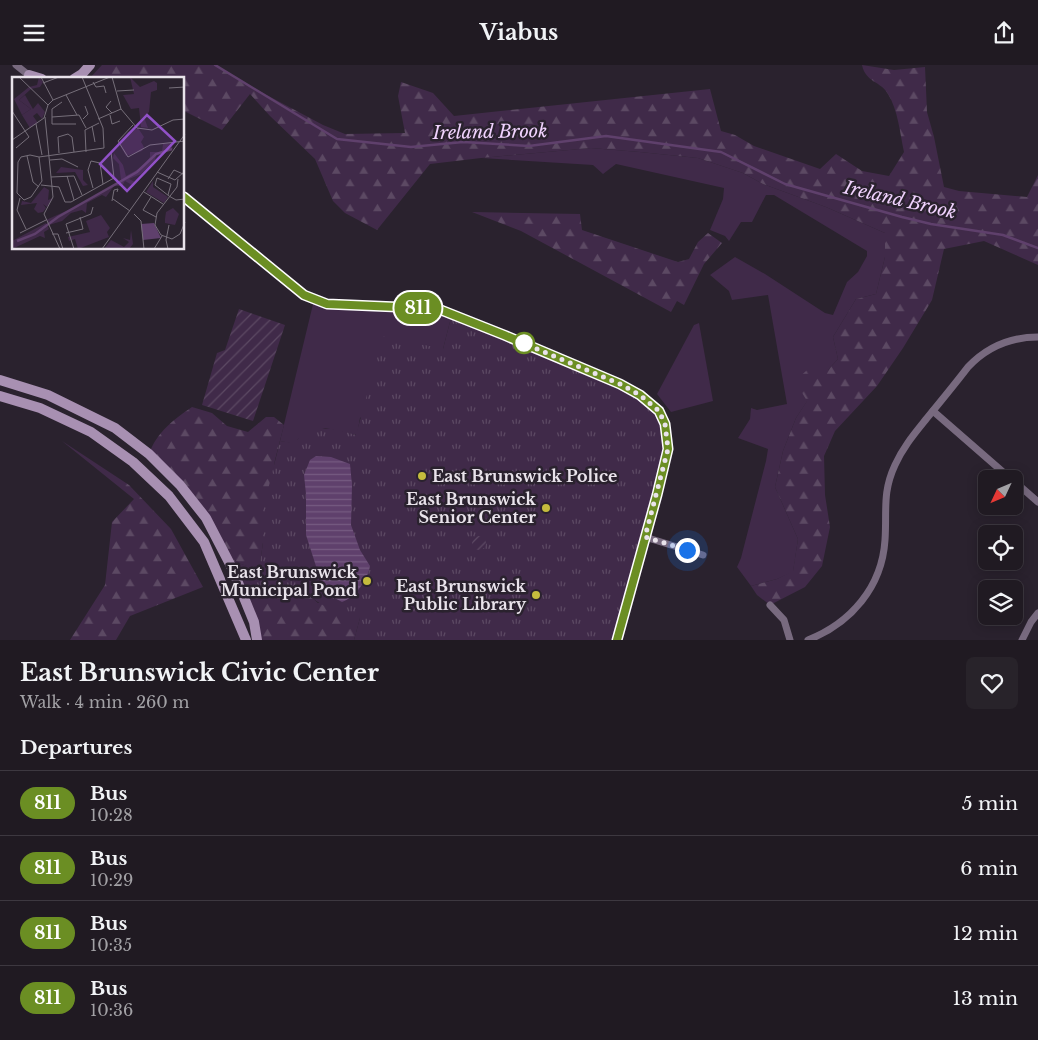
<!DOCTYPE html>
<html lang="en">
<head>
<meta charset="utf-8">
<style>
	body { margin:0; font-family:"Libre Baskerville",serif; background:#28232a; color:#f1f3f6; height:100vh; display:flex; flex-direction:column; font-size:19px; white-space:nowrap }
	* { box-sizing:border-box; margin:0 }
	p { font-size:16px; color:#a2a1a5 }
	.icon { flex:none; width:28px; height:28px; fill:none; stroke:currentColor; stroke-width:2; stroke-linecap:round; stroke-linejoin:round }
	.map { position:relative; height:575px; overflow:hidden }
	.drawer { display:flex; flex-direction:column; background:#201a22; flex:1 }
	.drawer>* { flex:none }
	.badge { padding:0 10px; border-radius:16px; font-size:18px; line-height:32px }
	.needle { width:32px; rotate:226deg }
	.tools { position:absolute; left:978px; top:405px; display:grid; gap:10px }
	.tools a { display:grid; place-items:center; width:45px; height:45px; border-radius:8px; background:#201a22; box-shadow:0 2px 12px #0003,0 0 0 1px #3d3840; font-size:25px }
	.you { position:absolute; width:25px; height:25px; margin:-12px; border:4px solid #fff; border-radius:50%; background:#1a73e8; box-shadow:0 0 0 8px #1a73e833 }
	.map>.badge { position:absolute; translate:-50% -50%; box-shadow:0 0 0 2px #fff }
	h2 { padding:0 20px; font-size:19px; line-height:45px }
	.round { display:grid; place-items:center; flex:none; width:52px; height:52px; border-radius:8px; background:#28232a }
	.summary { display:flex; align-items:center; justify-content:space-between; height:85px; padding:0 20px }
	h1 { font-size:24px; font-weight:700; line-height:38px }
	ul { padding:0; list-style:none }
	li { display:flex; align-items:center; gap:15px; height:65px; padding:0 20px; border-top:1px solid #3d3840 }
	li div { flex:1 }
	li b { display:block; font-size:19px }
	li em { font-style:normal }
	li .badge { min-width:55px; font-weight:700; text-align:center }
	header { display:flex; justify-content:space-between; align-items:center; height:65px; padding:0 20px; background:#201a22; font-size:22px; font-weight:700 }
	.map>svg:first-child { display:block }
	.grass { fill:#402a49 }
	.forest { fill:url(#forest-firs) }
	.park { fill:url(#park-tufts) }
	.garden { fill:url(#garden-furrows) }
	.water { fill:url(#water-rules) }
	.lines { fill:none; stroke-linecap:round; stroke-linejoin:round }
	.stream { stroke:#5f406c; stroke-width:2.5 }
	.minor { stroke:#786a7f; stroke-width:7 }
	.secondary { stroke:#a890b2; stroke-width:10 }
	.line-casing { stroke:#fff; stroke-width:11 }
	.line { stroke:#6b8e23; stroke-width:8 }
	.walk { stroke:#e9e3eb; stroke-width:5; stroke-dasharray:0 9 }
	.stop-dot { fill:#fff; stroke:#6b8e23; stroke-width:2.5 }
	.poi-dot { fill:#c5bc3d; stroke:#2a222e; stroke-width:2 }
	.labels { text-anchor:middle; stroke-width:5; stroke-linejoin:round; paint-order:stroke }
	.poi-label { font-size:16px; font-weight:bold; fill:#e9e3eb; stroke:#2a222e; text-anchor:end }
	.water-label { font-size:18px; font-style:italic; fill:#f1d3fe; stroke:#2a222e }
	.inset-river { fill:none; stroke:#5f406c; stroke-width:2.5 }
	.inset-road { fill:none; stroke:#766f7a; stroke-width:1 }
	.view { fill:#9151c8; fill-opacity:0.15; stroke:#9151c8; stroke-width:2.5 }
	.inset-edge { fill:none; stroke:#e9e3eb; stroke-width:2.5 }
</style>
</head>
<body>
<header><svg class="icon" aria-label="menu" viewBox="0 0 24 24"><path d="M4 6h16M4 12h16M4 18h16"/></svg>Viabus<svg class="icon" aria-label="share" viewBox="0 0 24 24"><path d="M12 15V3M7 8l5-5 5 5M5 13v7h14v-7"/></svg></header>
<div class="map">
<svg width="1038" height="575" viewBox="0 0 1038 575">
	<defs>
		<pattern id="forest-firs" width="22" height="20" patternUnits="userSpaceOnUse" patternTransform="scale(1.25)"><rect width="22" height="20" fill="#402a49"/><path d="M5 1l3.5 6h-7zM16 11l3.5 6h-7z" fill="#5c4963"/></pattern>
		<pattern id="park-tufts" width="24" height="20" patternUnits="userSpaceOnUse" patternTransform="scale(1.25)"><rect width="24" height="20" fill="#402a49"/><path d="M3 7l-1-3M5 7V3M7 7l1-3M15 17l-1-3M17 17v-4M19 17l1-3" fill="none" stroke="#5c4963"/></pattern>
		<pattern id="garden-furrows" width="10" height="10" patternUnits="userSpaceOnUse" patternTransform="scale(1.25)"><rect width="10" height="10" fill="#402a49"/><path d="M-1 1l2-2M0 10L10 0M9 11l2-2" fill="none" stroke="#5c4963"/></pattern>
		<pattern id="water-rules" width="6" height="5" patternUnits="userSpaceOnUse" patternTransform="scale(1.25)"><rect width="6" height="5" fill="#5f406c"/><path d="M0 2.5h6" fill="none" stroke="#765b81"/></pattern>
	</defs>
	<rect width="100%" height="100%" fill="#2a222e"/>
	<g class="grass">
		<path d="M 591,83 L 640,87 L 698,93 L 743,108 L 763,119 L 826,142 L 885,168 L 885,192 L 876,229 L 856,234 L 833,272 L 838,294 L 828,305 L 796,353 L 783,386 L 775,422 L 798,474 L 793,507 L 777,514 L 751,521 L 737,502 L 741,493 L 766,396 L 768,384 L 738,373 L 750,354 L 751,343 L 757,345 L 787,339 L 768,230 L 732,235 L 729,226 L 710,210 L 735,192 L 765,209 L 825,248 L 833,250 L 847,217 L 858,207 L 867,191 L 867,186 L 774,130 L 766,130 L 752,157 L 741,157 L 729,176 L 725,171 L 710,165 L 723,134 L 724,123 L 616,99 L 603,109 L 593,100 L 481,93 Z"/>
		<path d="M 314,235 L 421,243 L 452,249 L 443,284 L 360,353 L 357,370 L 325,363 L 298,374 L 295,379 L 280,376 Z"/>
		<path d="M 699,258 L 713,336 L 671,347 L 657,329 L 694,260 Z"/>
	</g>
	<g class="forest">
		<path d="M 102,0 L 215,0 L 248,20 L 323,60 L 345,69 L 405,68 L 398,31 L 401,17 L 433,28 L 454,51 L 710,24 L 721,66 L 735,70 L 754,81 L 820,104 L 836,89 L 862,106 L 889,111 L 904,87 C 900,68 898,45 888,29 C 881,16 866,18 862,0 L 894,5 L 925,2 L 927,47 L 934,72 L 944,122 L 959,126 L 1027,132 L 1038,110 L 1038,200 L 984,176 L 944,184 L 932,235 L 903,283 L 877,321 L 835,366 L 824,391 L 825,430 L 830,462 L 822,501 L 805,522 L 770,540 L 757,530 L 751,521 L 777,514 L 793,506 L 798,474 L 775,422 L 783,386 L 796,353 L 807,336 L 795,316 L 816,297 L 828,305 L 838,294 L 833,272 L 856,234 L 876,229 L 885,192 L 885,168 L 826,142 L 763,119 L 743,108 L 698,93 L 640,87 L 591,83 L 481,93 L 430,99 L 377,165 L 345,148 L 333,136 L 315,94 L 270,51 L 250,29 L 222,65 L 184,46 L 184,14 L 89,14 Z"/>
		<path d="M 472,147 L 580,149 L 582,165 L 678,197 L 689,194 L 698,177 L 708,168 L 722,178 L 704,199 L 684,240 L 677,236 L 671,247 L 521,166 Z"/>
		<path d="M 192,342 L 212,348 L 227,361 L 248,367 L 266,352 L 274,352 L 284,360 L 275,395 L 259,505 L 241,499 L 225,489 L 206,453 L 149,389 C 157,367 173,355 192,342 Z"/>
		<path d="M 62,376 L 129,420 L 171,464 L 203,522 L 130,551 L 116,575 L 70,575 L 105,520 L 112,457 L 134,434 Z"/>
		<path d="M 267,530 L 310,531 L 318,538 L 347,535 L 360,553 L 354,575 L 257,575 L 246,536 Z"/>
	</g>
	<path class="park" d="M 452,249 L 619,319 L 659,346 L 668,384 L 617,575 L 354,575 L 360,553 C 343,549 323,543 310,531 L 267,530 L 246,536 L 225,489 L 241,499 L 259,504 L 263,478 L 262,449 L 280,376 L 294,378 C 313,357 333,363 356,370 L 383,271 L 443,284 Z"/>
	<g class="garden">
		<path d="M 239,244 L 285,260 L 253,356 L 202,340 L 217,288 L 225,285 Z"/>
		<circle cx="479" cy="478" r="7"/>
	</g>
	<path class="water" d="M 316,391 L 331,392 L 350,399 L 352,420 L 351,460 L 360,485 L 370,501 C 368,514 355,533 342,537 L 331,531 L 323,523 L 306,470 L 306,429 L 304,410 L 310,395 Z"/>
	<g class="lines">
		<path class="stream" d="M 215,0 L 337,74 L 411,82 L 463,77 L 529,81 L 606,71 L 721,87 L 785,119 L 902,152 L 931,159 L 1003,170 L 1038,183"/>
		<g class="minor">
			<path d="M 16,0 L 31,12"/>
			<path d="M 184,132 L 304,230 L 327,239 L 421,243 L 441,245 L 504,270 L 619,319 L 640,330 L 659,346 L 665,359 L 668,384 L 657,430 L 617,575"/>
			<path d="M 933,346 L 1011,414"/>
			<path d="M 1014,416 L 1038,437"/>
			<path d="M 645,472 L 703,490"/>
			<path d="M 770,540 L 784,555 L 790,575"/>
			<path d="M 808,575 C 851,558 882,522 885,475 C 887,446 882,428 895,400 C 903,382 915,368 927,353 C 941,336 955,319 968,302 C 987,282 1010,272 1038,272"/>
			<path d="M 1022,575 L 1031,557 L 1038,548"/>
		</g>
		<g class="secondary">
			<path d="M 29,10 L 42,14"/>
			<path d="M 74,14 L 82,9 L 90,0"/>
			<path d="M 0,315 L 48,330 L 115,363 L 149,389 L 180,420 L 206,453 L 232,503 L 254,557 L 257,575"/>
			<path d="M 0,331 L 40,343 L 91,367 L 133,397 L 169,431 L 204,477 L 246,575"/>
		</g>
	</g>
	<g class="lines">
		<g class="line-casing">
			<path id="line" d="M 184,132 L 304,230 L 327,239 L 421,243 L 441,245 L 504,270 L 620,319 L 640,330 L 659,346 L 665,359 L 668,384 L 657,430 L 617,575"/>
		</g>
		<use href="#line" class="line"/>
		<path class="walk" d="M 524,278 L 518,276 L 620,319 L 640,330 L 659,346 L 665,359 L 668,384 L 645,472 L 687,485"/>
	</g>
	<circle class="stop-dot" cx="524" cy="278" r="10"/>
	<g class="poi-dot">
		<circle cx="422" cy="411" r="5"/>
		<circle cx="546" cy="443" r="5"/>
		<circle cx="367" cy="516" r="5"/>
		<circle cx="536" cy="530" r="5"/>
	</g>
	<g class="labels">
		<g class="poi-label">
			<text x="432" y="417" text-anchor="start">East Brunswick Police</text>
			<text x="536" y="440">East Brunswick<tspan x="536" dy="18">Senior Center</tspan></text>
			<text x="357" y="513">East Brunswick<tspan x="357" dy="18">Municipal Pond</tspan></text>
			<text x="526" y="527">East Brunswick<tspan x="526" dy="18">Public Library</tspan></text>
		</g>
		<g class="water-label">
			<text transform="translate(490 67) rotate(-1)" y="6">Ireland Brook</text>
			<text transform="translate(900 135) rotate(13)" y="6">Ireland Brook</text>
		</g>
	</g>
	<g transform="translate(12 12)">
		<rect width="172" height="172" fill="#2a222e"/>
		<path d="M 27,0 L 31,5 L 28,10 L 19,12 L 7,23 L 19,32 L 10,38 L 2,22 L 17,10 L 25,8 ZM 118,0 L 128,10 L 142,4 L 145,6 L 145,13 L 139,15 L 137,35 L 132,40 L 136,51 L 142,50 L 137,51 L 129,50 L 127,31 L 119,32 L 111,18 L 122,17 ZM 159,66 L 161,72 L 144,78 L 143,83 L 129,97 L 117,102 L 123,105 L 120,108 L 113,104 L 110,109 L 102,109 L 94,120 L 90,118 L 75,126 L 74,136 L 70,133 L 59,136 L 50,144 L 37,148 L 34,143 L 74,125 L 109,103 L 107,87 L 101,81 L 102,76 L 111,88 L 114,99 L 132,89 L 138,80 L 138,75 L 150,75 L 151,67 ZM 49,90 L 71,93 L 71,103 L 76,108 L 71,109 L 63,95 L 44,96 ZM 32,110 L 37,113 L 36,123 L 41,121 L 35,130 L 31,127 L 34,131 L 31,135 L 26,136 L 22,132 L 25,126 L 9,128 L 10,124 L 19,126 ZM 34,146 L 37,152 L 32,155 L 33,161 L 28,159 L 0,172 L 0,164 ZM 119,153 L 121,167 L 117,172 L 92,172 L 99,163 L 112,170 L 117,165 L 111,161 L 118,163 Z" fill="#402a49"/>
		<path d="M 89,138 L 98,151 L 95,155 L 97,160 L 66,172 L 63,162 L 57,164 L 56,160 L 78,155 L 74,144 Z" fill="#402a49"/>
		<path d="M 13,18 L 21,32 L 26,26 L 33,35 L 30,42 L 25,36 L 21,39 L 26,46 L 18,51 L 10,38 L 19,32 L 7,23 ZM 126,51 L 132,60 L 129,65 L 132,70 L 130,74 L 114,79 L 106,65 L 116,55 ZM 141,104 L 141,110 L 156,120 L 152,126 L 134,115 ZM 161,131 L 167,137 L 163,148 L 153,146 L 153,142 L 154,135 Z" fill="#402a49"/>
		<path d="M 142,146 L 149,161 L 131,163 L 129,147 Z" fill="#5f406c"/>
		<path class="inset-river" d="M 5,164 L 23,157 L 46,140 L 125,95 L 144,77 L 160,72"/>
		<path class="inset-road" d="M 7,0 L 36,28M 29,0 L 41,23M 100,0 L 109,32 L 125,51 L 140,53 L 161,43 L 173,42M 81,5 L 84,10 L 92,9 L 94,16M 31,6 L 47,0M 157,11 L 173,10M 105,14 L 122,13M 54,18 L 65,38M 99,24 L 94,30 L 100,36M 50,25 L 40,32 L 40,47 L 64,47M 0,34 L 17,60 L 4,71M 98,38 L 100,47 L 108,44M 33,40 L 41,120 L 32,137 L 48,172M 40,40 L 67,38 L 74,51M 71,42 L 76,37 L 73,29M 86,42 L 109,32M 24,47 L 30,78M 121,48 L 106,64 L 116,80 L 138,68 L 173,64M 80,49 L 83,65M 0,63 L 32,41 L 36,28 L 41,23 L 98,0M 74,75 L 73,53 L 87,46M 47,76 L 46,60 L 56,57 L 60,60 L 62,75M 18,78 L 27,80 L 30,104 L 19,120 L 12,123 L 5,116 L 6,85 L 9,80 ZM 15,79 L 21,105 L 27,110M 27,80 L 92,71 L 91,51 L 70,0M 38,83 L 50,82 L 66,90M 145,95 L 163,103 L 173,94M 55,99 L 62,123M 39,100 L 62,99 L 70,118M 156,102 L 162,93 L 171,97M 166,102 L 165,110 L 145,136 L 143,148 L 149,158 L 160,162 L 168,157 L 173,145M 29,108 L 47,110 L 53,125 L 59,125 L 102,101 L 99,75M 81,111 L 76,93 L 79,84 L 88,86 L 91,107M 132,115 L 151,127M 156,118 L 159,107 L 145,101 L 143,108 L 157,119 L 164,123 L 173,122M 139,120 L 131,133 L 144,140M 8,121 L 5,133 L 14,152M 101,122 L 118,134M 100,124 L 102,113 L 106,112 L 105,115M 122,137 L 129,144 L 132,172M 8,156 L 34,143M 54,156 L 71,152 L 68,140M 40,157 L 46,157 L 51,172M 62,172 L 54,147 L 79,137 L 81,130M 90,172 L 173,57M 142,172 L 150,159M 156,172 L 154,163 L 157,148"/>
		<path class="view" d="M 135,38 L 163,64 L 115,114 L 88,87 Z"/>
		<rect width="172" height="172" class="inset-edge"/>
	</g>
</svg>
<div class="tools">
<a><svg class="needle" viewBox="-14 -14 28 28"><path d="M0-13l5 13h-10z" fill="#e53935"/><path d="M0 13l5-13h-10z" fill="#a2a1a5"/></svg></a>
<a><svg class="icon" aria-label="locate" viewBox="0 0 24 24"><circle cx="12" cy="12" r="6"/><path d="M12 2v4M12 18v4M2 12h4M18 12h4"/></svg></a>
<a><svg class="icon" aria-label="layers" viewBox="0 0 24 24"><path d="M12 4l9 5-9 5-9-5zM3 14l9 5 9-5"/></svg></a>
</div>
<div class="you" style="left:687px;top:485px"></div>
<b class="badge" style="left:418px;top:243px;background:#6b8e23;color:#fff">811</b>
</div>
<section class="drawer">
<div class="summary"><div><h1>East Brunswick Civic Center</h1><p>Walk · 4 min · 260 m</p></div><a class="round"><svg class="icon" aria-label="heart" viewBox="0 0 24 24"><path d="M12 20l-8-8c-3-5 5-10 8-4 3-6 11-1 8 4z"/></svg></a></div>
<h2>Departures</h2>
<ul>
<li><span class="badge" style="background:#6b8e23;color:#fff">811</span><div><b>Bus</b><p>10:28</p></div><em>5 min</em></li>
<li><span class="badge" style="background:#6b8e23;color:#fff">811</span><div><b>Bus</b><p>10:29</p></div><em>6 min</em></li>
<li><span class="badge" style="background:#6b8e23;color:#fff">811</span><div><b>Bus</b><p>10:35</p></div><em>12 min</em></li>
<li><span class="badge" style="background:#6b8e23;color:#fff">811</span><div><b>Bus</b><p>10:36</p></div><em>13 min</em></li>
</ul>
</section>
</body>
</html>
